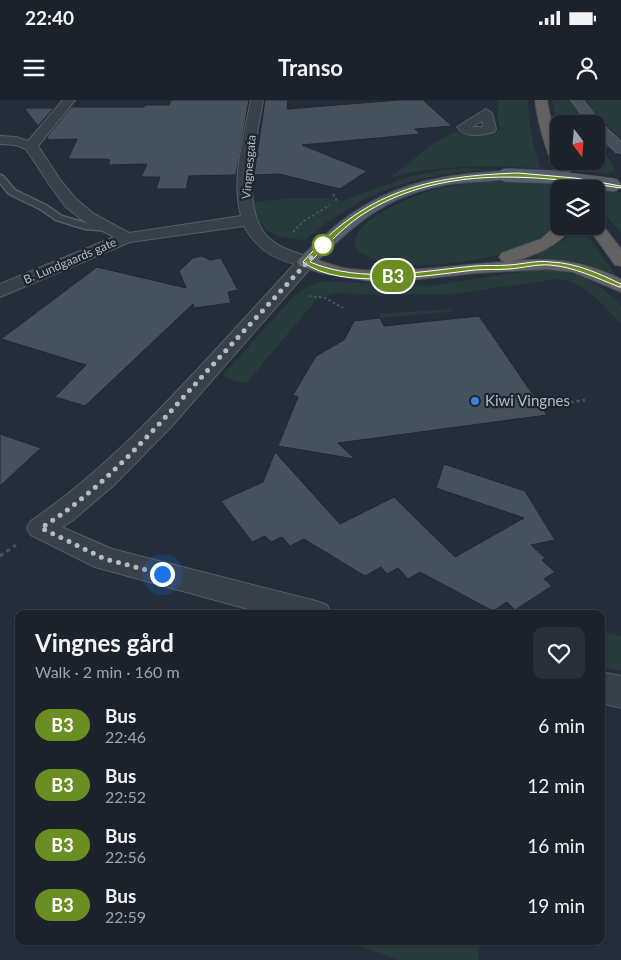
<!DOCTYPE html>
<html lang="en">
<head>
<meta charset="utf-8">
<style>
	body { margin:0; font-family:Lato,sans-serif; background:#282f38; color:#f1f3f6; height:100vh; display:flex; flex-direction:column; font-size:19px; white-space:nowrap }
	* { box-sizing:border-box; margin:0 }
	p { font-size:16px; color:#a0a4a9 }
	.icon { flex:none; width:28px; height:28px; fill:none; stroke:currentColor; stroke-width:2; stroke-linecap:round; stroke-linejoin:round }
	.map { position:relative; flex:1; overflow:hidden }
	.drawer { position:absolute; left:15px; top:510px; width:590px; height:335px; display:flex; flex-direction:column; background:#1b222c; border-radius:10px; box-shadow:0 1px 4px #0004,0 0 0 1px #393f48 }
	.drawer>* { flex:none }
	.badge { padding:0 10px; border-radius:16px; font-size:18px; line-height:32px }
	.needle { width:32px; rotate:164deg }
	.tools { position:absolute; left:550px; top:15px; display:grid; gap:10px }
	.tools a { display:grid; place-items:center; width:55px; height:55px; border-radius:10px; background:#1b222c; box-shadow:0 1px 4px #0004,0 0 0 1px #393f48; font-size:25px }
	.you { position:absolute; width:25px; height:25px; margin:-12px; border:4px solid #fff; border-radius:50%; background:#1a73e8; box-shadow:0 0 0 8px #1a73e833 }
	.map>.badge { position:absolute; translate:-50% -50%; box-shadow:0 0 0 2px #fff }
	.round { display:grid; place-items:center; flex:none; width:52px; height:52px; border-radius:10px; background:#282f38 }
	.overview { display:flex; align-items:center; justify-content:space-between; height:85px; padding:0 20px }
	h1 { font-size:24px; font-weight:700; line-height:38px }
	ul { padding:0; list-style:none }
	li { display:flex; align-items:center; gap:15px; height:60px; padding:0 20px }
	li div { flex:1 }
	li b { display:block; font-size:19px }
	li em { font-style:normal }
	li .badge { min-width:55px; font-weight:700; text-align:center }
	.status { display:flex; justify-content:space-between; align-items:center; height:35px; padding:0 25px; background:#1b222c; direction:ltr }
	.status svg { height:14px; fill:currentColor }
	header { display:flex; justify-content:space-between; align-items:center; height:65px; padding:0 20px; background:#1b222c; font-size:22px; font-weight:700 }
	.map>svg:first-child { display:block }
	.green { fill:#273b3c }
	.building { fill:#46515e; stroke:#1f2731 }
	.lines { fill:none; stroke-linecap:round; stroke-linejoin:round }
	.service-casing { stroke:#565e68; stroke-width:3 }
	.minor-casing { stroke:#565e68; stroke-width:2 }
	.tertiary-casing { stroke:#565e68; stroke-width:2 }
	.secondary-casing { stroke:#565e68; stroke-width:2 }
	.primary-casing { stroke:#414953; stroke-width:2 }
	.trunk-casing { stroke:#434b55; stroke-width:2 }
	.path-far2 { stroke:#46585a; stroke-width:2; stroke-dasharray:2.5 2.5; stroke-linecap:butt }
	.path-far1 { stroke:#46585a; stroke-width:2.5; stroke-dasharray:3 3; stroke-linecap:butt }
	.path { stroke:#46585a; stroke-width:3; stroke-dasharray:4 4; stroke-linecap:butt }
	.service { fill:#38404a; fill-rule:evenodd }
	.minor { fill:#38404a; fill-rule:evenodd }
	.tertiary { fill:#38404a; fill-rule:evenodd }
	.secondary { fill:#464f5d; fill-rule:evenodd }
	.primary { fill:#565f6a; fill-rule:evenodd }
	.trunk { fill:#636260; fill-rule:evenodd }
	.primary-bridge-casing { stroke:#414953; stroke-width:14; stroke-linecap:butt }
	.primary-bridge { stroke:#565f6a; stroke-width:13 }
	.line { fill:#6b8e23; stroke:#fff }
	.walk { stroke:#b3bbc6; stroke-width:5; stroke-dasharray:0 9 }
	.stop-dot { fill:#fff; stroke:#6b8e23; stroke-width:2.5 }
	.shop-dot { fill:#3f7fe0; stroke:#1d252f; stroke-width:2 }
	.labels { text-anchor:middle; stroke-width:4.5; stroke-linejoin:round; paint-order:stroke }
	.far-street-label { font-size:12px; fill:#b3bbc6; stroke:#1d252f }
	.poi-label { font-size:15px; fill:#b3bbc6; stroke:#1d252f; text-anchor:start }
</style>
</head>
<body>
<div class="status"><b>22:40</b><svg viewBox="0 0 49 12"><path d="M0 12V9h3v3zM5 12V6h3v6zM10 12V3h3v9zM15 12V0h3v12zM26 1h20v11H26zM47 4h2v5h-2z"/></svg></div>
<header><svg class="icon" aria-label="menu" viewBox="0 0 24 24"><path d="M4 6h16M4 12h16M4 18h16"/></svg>Transo<svg class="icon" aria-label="person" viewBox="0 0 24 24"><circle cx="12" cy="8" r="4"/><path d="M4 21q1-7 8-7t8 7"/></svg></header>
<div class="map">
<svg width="621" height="860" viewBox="0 0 621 860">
	<rect width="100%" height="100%" fill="#242e3a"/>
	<g class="green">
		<path d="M 499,0 L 528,0 C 528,24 533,45 540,68 C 486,66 444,64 391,77 L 437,41 L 457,31 C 474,36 484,37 500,29 L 497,17 Z"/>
		<path d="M 552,0 L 570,0 L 588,24 L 559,24 L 559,27 Z"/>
		<path d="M 586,0 L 621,0 L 621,39 L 591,9 Z"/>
		<path d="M 596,32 L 609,47 L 604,51 L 615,70 L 609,73 L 575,72 L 571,61 L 596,61 Z"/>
		<path d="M 464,68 L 494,70 C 418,73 363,90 305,140 C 288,139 269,137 259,121 C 256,116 255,107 254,102 L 290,98 L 324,98 L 342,101 L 404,78 L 443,70 Z"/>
		<path d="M 488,81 L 548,83 C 555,94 560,114 553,126 C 531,161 381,182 355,147 C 351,119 412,96 434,90 C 452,85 470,83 488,81 Z"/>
		<path d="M 585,87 L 621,92 L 621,132 L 596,104 L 596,89 L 586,89 Z"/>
		<path d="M 577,126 L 582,128 L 617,177 L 579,162 L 533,157 L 566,139 Z"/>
		<path d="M 540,169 C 576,171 596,179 621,206 L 621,224 C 602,204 587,183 558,179 L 452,194 L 390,195 L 334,193 L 318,198 L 247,282 L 244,283 L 229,279 L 223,275 L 292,198 L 310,185 L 321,182 L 344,182 L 429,186 Z"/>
		<path d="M 452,209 L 453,211 L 381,218 L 379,214 Z"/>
		<path d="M 601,532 L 621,536 L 621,571 L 605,567 L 601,561 Z"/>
		<path d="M 346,841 L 479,841 L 478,860 L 399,860 Z"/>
	</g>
	<g class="building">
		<path d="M 171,0 L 249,0 L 236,75 L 189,76 L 186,89 L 156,89 L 160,77 L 141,77 L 147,64 L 108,65 L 110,60 L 104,59 L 68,59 L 77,39 L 49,40 L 47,37 L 71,7 L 144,7 L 145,5 L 169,5 Z"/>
		<path d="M 265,0 L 288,0 L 287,9 L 399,0 L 423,0 L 452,26 L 415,29 L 420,34 L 302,45 L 367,71 L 340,89 L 279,74 L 254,75 Z"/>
		<path d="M 24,8 L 54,8 L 38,26 Z"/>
		<path d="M 202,156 L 210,160 L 221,158 L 238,190 L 228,192 L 231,203 L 194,208 L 193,204 L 85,306 L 55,297 L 86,265 L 1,239 L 97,167 L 186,188 L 179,171 L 193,158 Z"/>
		<path d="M 479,216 L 547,315 L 338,343 L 355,359 L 278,346 L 298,297 L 293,295 L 316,256 L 344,240 L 354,221 L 380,218 L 384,226 Z"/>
		<path d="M 0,334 L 41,348 L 0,386 Z"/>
		<path d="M 275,352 L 340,424 L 394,397 L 455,457 L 524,418 L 436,388 L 444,364 L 525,391 L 555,440 L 531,445 L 545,458 L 542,460 L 555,472 L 544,479 L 552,486 L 515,510 L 507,502 L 493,511 L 420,472 L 408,479 L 398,468 L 387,474 L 381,467 L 365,476 L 304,439 L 290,446 L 282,437 L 271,442 L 265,436 L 252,442 L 221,401 L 263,382 Z"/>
	</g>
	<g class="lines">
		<g class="service-casing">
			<path id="service" d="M 0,75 L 3,76 L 15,90 L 46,105 L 62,116 L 86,123 L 111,125 L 116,128 L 111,131 L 85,129 L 56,120 L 40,109 L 9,94 L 0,83 Z"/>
		</g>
		<g class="minor-casing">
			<g id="minor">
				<path d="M 63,0 L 75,0 L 38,46 L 61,81 L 76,99 L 94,114 L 129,133 L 241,116 C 231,79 244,37 251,0 L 263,0 C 257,36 238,112 270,139 C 281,149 298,153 312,158 L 315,162 L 312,166 L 306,167 C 277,160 259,153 244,126 L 130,142 L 0,197 L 0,184 L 114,137 L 82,120 L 65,106 L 49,84 L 26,49 L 15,45 L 0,44 L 0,36 L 16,37 L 28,41 Z"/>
				<path d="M 486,9 L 492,13 L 496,29 L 494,32 C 482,35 466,39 457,27 ZM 482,21 L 483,27 L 472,27 Z"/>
				<path d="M 41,418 L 112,449 L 316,501 L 327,505 L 331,514 L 266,514 L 95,467 L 31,435 L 27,428 L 31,421 Z"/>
				<path d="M 601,572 L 621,576 L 621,608 L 601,603 Z"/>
			</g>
		</g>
		<g class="tertiary-casing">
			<path id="tertiary" d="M 306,157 L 312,158 L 315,162 L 312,166 L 171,327 L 114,385 L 73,420 L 51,435 L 41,438 L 31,435 L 27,428 L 31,421 C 99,375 154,316 210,256 C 240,223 270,191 300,158 Z"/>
		</g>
		<g class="secondary-casing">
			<path id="secondary" d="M 571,0 L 583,0 L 600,22 L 621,42 L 621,53 L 616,52 L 596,32 L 596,24 L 589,24 Z"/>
		</g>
		<g class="primary-casing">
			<path id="primary" d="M 505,71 L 510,72 L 512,75 L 510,78 C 489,83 466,81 445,85 C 384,96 354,125 312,166 L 306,167 L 300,166 L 297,162 C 304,153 314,145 322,138 C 375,87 434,74 505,71 Z"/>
		</g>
		<g class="trunk-casing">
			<g id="trunk">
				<path d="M 535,0 L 547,0 C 550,21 559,41 559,61 L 564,61 L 578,89 L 564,89 C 549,60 539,32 535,0 Z"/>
				<path d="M 596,121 L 601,123 L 621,149 L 621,166 L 615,165 L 587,126 L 596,126 Z"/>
				<path d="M 559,123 L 559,126 L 573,126 C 558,147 534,156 510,162 C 552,156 582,161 621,179 L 621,192 L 573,172 L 547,169 L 476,173 L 411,180 L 369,181 L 321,173 L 300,166 L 297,162 L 300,158 L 306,157 C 321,160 335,167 350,169 C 402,175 455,164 507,162 L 502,161 L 499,157 L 502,153 L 541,139 Z"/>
			</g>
		</g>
		<g class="path-far2">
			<path d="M 333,94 L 337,101"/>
			<path d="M 293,132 L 304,121 L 330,105"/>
			<path d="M 309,196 L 325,198 L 343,208"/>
		</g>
		<path class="path-far1" d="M 541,307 L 585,300"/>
		<path class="path" d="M 0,456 L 16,445"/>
		<use href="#service" class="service"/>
		<use href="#minor" class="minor"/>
		<use href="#tertiary" class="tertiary"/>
		<use href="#secondary" class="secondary"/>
		<use href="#primary" class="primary"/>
		<use href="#trunk" class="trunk"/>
		<g class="primary-bridge-casing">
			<path id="primary-bridge" d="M 505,75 L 553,77 L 614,85"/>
		</g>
		<use href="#primary-bridge" class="primary-bridge"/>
	</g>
	<path class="line" d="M 518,73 L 575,78 L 621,86 L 621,88 C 536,75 445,65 368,111 C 346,124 328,144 310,162 C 363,184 420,171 475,166 C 487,165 498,166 509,165 C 524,164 537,160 551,162 C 577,163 600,174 621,184 L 621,187 L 619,187 C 597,178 574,167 550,165 C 536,164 523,168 509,169 C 497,170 486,169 475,170 C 429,175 341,191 303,162 C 365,91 427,76 518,73 Z"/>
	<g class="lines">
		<path class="walk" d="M 162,474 L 105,459 L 41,428 C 103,389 150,334 199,280 C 240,235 282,190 323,145"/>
	</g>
	<circle class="stop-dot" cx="323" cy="145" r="10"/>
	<circle class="shop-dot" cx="475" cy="301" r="5"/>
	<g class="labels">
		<g class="far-street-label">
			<text transform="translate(249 67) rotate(-85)" y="4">Vingnesgata</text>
			<text transform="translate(70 161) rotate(-23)" y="4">B. Lundgaards gate</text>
		</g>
		<g class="poi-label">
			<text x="485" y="306">Kiwi Vingnes</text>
		</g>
	</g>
</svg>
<div class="tools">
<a><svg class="needle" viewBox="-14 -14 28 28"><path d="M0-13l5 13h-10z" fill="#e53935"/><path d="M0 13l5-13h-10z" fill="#a0a4a9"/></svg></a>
<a><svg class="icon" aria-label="layers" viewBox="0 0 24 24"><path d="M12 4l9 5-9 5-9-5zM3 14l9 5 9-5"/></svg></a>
</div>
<div class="you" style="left:162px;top:474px"></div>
<b class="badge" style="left:393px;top:176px;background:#6b8e23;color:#fff">B3</b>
<section class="drawer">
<div class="overview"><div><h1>Vingnes gård</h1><p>Walk · 2 min · 160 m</p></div><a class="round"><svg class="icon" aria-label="heart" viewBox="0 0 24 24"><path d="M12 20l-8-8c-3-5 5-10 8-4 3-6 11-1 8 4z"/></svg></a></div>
<ul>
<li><span class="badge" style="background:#6b8e23;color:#fff">B3</span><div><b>Bus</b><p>22:46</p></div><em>6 min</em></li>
<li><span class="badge" style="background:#6b8e23;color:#fff">B3</span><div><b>Bus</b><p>22:52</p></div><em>12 min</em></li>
<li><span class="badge" style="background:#6b8e23;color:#fff">B3</span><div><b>Bus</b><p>22:56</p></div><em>16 min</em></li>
<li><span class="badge" style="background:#6b8e23;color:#fff">B3</span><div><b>Bus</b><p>22:59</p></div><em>19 min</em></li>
</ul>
</section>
</div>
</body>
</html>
